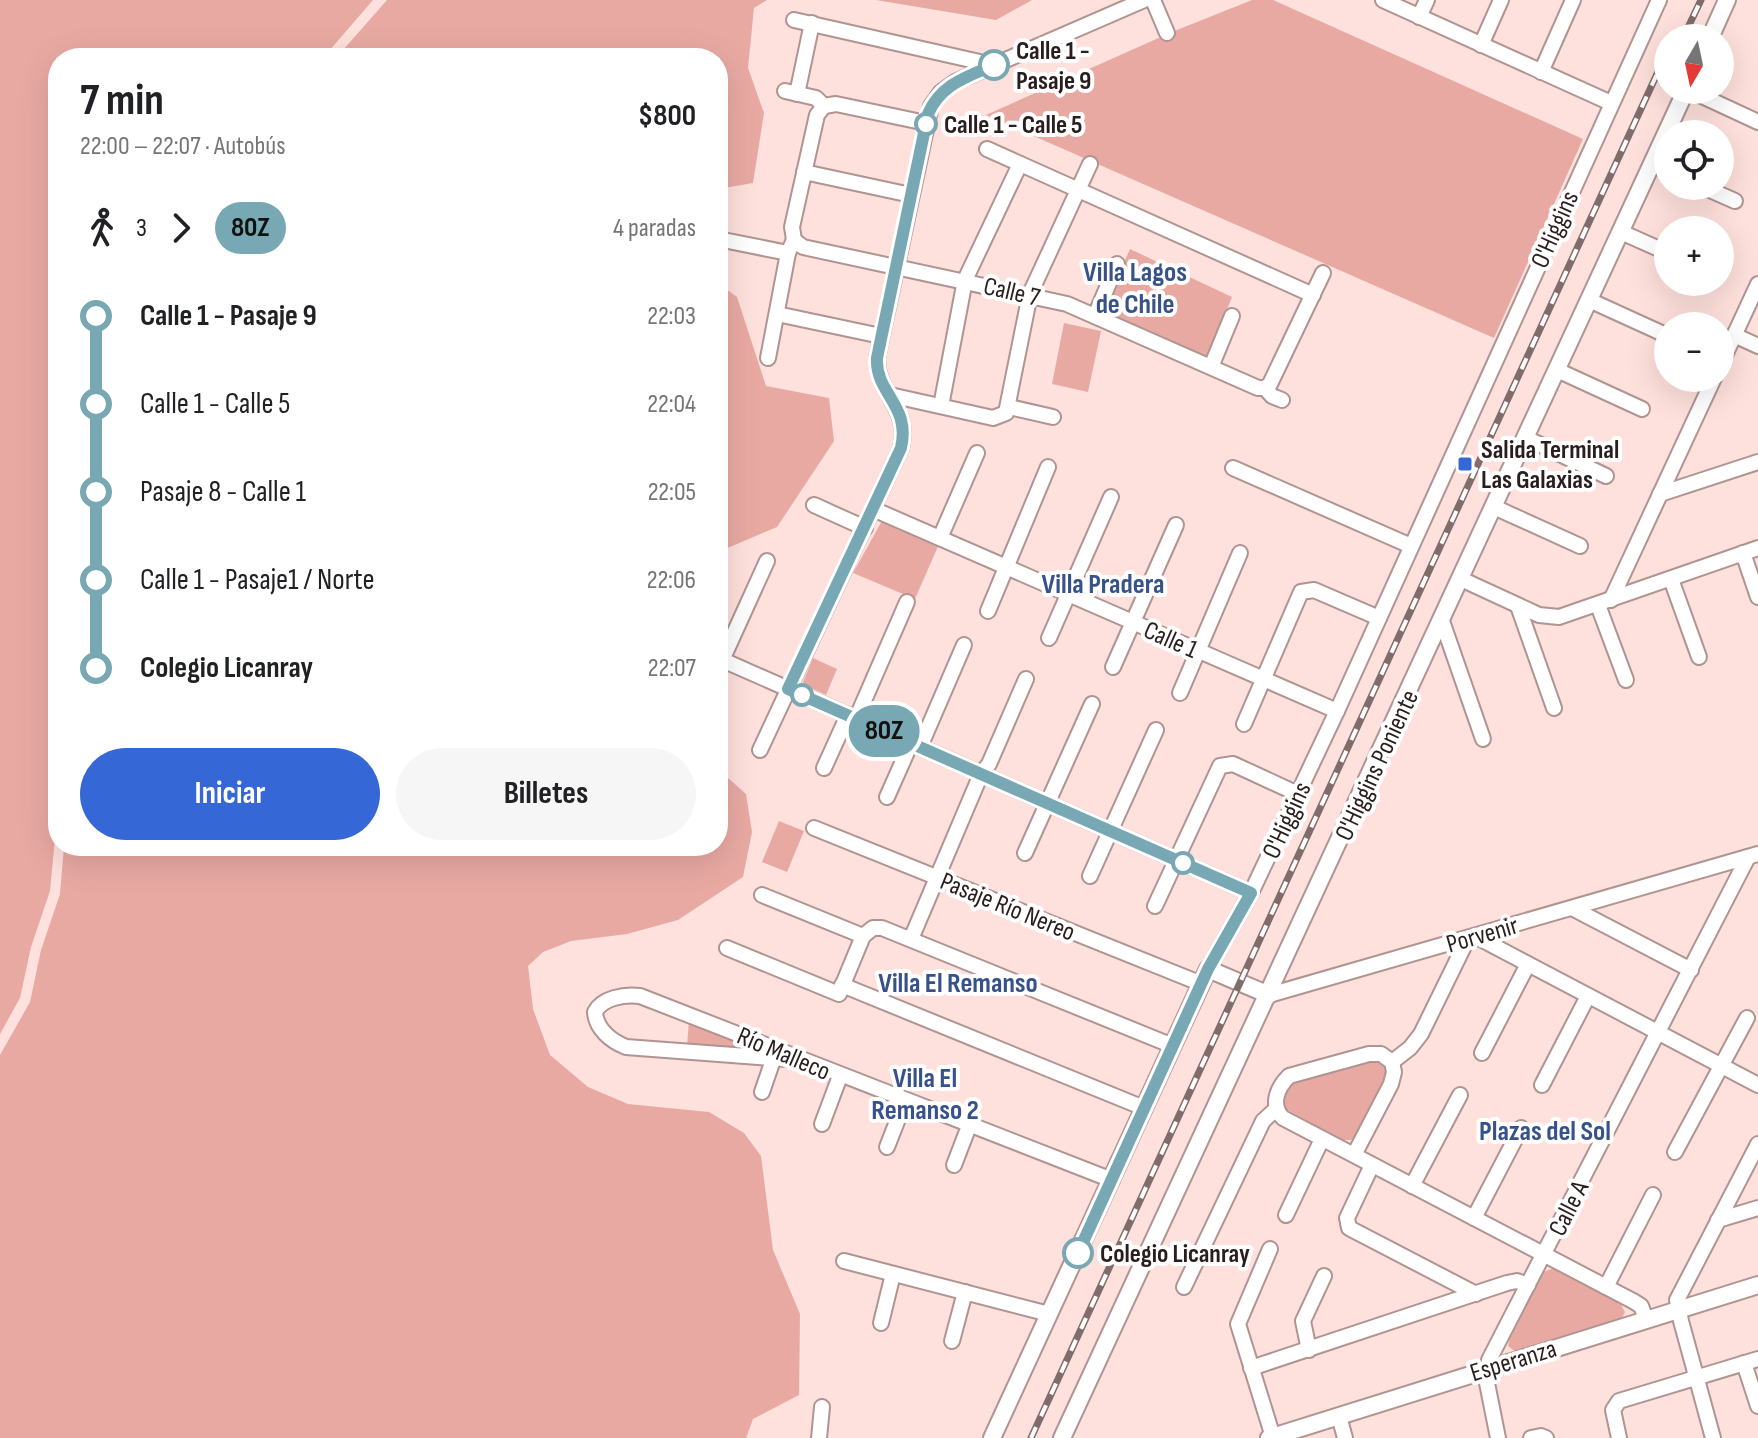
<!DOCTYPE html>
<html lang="es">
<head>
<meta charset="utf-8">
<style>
	body { margin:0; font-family:"Sofia Sans Condensed",sans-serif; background:#f6f6f6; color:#202124; height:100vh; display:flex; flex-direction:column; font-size:30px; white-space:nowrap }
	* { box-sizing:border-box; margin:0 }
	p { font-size:26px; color:#757577 }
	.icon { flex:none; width:44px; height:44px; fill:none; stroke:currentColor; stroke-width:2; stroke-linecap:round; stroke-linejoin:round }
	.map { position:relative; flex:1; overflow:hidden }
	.panel { position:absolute; left:48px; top:48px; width:680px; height:808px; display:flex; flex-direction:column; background:#fff; border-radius:32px; box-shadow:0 8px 32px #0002 }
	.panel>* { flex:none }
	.badge { padding:0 16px; border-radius:26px; font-size:28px; line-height:52px }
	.needle { width:52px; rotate:189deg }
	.tools { position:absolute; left:1654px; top:24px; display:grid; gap:16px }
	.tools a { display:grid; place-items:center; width:80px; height:80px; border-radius:50%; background:#fff; box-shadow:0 8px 32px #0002; font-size:40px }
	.map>.badge { position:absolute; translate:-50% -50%; box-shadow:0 0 0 4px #fff }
	.legs { display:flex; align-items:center; gap:12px; height:88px; padding:0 32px; font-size:26px }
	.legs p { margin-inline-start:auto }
	.summary { display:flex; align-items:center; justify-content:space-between; height:136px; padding:0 32px }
	h1 { font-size:44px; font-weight:700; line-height:60px }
	.primary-button { display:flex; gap:16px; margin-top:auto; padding:16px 32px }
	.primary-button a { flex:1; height:92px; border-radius:48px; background:#3667d7; color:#fff; font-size:32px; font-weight:700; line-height:92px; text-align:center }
	.primary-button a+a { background:#f6f6f6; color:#202124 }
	ul { padding:0 32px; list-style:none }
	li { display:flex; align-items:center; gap:28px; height:88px; font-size:30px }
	li i { display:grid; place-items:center; width:12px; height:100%; margin:0 10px; background:currentColor }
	li i::after { content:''; width:20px; height:20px; margin:-10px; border:6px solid; border-radius:50%; background:#fff }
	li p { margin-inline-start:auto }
	li:first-child i { background:linear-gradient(#0000 50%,currentColor 0) }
	li:last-child i { background:linear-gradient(currentColor 50%,#0000 0) }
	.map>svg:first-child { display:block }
	.green { fill:#e9a9a3 }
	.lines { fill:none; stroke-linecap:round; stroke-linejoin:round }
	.minor-casing { stroke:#b09491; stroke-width:18 }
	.tertiary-casing { stroke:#b09491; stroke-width:20 }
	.minor { stroke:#fff; stroke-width:14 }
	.tertiary { stroke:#fff; stroke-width:16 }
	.rail-casing { stroke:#806d6b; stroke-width:7 }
	.rail { stroke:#fff; stroke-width:4; stroke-dasharray:12; stroke-linecap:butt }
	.line-1-casing { stroke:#fff; stroke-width:18 }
	.line-1 { stroke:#79a8b5; stroke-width:12 }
	.stop-1-dot { fill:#fff; stroke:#79a8b5; stroke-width:4 }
	.poi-dot { fill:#3667d7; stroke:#fff; stroke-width:3 }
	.labels { text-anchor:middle; stroke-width:8; stroke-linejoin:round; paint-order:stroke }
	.stop-label { font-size:26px; font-weight:bold; fill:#291e1d; stroke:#fff; text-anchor:start }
	.street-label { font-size:26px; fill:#291e1d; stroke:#fff }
	.poi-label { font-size:26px; font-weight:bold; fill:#291e1d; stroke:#fff; text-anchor:start }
	.neighbourhood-label { font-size:28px; font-weight:bold; fill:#37528b; stroke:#fff }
</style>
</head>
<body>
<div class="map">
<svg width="1758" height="1438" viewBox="0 0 1758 1438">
	<rect width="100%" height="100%" fill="#fee0dc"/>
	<g class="green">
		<path d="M 0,0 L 373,0 L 323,58 L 58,58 L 58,591 L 53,607 L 53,647 L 58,682 L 58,806 L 50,891 L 31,947 L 20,998 L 0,1034 Z"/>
		<path d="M 387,0 L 767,0 L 754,8 L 748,68 L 764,113 L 753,183 L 718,189 L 718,58 L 336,58 Z"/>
		<path d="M 876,0 L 1032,0 L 996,20 Z"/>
		<path d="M 1252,0 L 1273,0 L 1583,139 L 1494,338 L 986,115 L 1172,32 Z"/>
		<path d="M 1130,249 L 1232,297 L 1208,357 L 1103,311 Z"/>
		<path d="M 718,283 L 737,297 L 766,386 L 829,398 L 834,441 L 777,527 L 718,552 Z"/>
		<path d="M 1064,323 L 1101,331 L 1088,392 L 1052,384 Z"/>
		<path d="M 883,519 L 939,544 L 915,599 L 853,573 Z"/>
		<path d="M 813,658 L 837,669 L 826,695 L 804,685 L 803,682 Z"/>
		<path d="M 718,769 L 746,794 L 752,832 L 743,877 L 678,920 L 627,934 L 571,941 L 543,952 L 528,966 L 533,1009 L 550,1055 L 588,1087 L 628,1104 L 709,1112 L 744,1133 L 761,1156 L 773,1250 L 800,1314 L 799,1395 L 753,1419 L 746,1438 L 0,1438 L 0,1055 L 30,1002 L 41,950 L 60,894 L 64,846 L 718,846 Z"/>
		<path d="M 779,821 L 804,831 L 787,872 L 762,862 Z"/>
		<path d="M 689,1019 L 766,1049 L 764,1055 L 687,1047 Z"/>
		<path d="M 1377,1061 L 1384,1064 L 1386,1074 L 1357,1135 L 1351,1140 L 1342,1140 L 1286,1109 L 1284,1100 L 1291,1084 Z"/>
		<path d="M 1554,1268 L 1620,1303 L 1625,1312 L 1621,1320 L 1517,1353 L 1508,1346 L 1510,1338 L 1543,1272 Z"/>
	</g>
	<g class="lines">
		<g class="minor-casing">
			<g id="minor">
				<path d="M 1153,0 L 1167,33"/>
				<path d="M 1383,0 L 1611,103"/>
				<path d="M 1419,17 L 1427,0"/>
				<path d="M 794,20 L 993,65"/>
				<path d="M 1481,45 L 1501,0"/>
				<path d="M 1541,72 L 1573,0"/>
				<path d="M 1689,90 L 1758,122"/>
				<path d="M 785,91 L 816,98 L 824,106"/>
				<path d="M 797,94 L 812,23"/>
				<path d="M 824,106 L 836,104 L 926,123"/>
				<path d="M 987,149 L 1313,295"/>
				<path d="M 1653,164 L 1668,171"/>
				<path d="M 804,172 L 911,195"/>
				<path d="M 1701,186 L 1735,201"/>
				<path d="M 1621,232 L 1668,253"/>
				<path d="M 718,239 L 788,253"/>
				<path d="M 794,240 L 803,247 L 1067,304 L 1258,388 L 1265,388 L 1272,396 L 1282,400"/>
				<path d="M 794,240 L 792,227 L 817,115 L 824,106"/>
				<path d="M 1589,300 L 1668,336"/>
				<path d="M 777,314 L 881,336"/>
				<path d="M 1095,316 L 1117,264"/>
				<path d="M 1734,335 L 1758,346"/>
				<path d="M 768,358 L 788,253 L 794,240"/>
				<path d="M 1720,366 L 1758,284"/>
				<path d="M 1211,367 L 1232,316"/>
				<path d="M 1557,370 L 1642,409"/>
				<path d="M 1265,388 L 1270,384 L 1323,273"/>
				<path d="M 890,395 L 993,418 L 1006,413 L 1030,294 L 1090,164"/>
				<path d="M 941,406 L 965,280 L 1020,164"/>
				<path d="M 1009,407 L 1053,417"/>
				<path d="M 1526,438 L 1606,476"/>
				<path d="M 1233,468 L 1411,546"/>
				<path d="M 1660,494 L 1758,462"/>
				<path d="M 814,505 L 865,528"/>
				<path d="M 1494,507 L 1580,546"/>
				<path d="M 873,509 L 1337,711"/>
				<path d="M 940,538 L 977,453"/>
				<path d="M 1743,553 L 1758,597"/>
				<path d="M 1461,579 L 1539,615 L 1559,617 L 1758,548"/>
				<path d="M 1671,579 L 1699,657"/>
				<path d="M 1611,600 L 1714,378"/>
				<path d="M 1598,605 L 1626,680"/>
				<path d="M 1518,606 L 1554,708"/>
				<path d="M 988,611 L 1048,467"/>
				<path d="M 1442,621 L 1483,739"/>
				<path d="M 1049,638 L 1111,497"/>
				<path d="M 718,658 L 1251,893"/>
				<path d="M 1113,667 L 1176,525"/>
				<path d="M 718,669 L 767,561"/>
				<path d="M 1180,693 L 1240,553"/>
				<path d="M 856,719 L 907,602"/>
				<path d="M 1244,724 L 1301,592 L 1314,590 L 1379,618"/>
				<path d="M 920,747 L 964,645"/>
				<path d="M 760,750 L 901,448 C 911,407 876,394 877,358 L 931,106 L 941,92 L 955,82 L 1144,0"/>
				<path d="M 824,768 L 848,715"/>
				<path d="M 887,797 L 911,743"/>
				<path d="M 814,828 L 1202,984"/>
				<path d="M 1025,853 L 1092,704"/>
				<path d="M 1090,876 L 1156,730"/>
				<path d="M 762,895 L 863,936"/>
				<path d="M 1155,906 L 1220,766 L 1233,764 L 1298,794"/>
				<path d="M 1572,908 L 1691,970"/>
				<path d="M 1475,936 L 1758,1085"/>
				<path d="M 911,939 L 981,774 L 989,764 L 1026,679"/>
				<path d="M 727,948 L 839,994 L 863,936 L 873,928 L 882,928 L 1173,1046"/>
				<path d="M 1208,969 L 1251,893 L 1337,711 L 1659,0"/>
				<path d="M 842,985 L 1144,1108"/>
				<path d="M 1269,995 L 1758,854"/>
				<path d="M 1482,1053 L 1528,964"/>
				<path d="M 799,1060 L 626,1047 C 611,1041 596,1029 595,1012 C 602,998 624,994 640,996 L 1112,1180"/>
				<path d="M 1392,1062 L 1410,1048 L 1421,1034 L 1468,938"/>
				<path d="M 1542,1085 L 1588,996"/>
				<path d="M 762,1092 L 773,1060"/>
				<path d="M 822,1124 L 840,1076"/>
				<path d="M 887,1147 L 905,1101"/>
				<path d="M 1675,1152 L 1747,1018"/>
				<path d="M 1354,1155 L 1391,1084 L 1394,1072 L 1392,1062 L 1381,1054 L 1369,1054 L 1289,1076 C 1277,1088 1270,1105 1283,1118 L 1633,1301 L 1641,1306 L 1646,1319"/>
				<path d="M 954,1165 L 969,1126"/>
				<path d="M 1372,1165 L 1347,1218 L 1349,1228 L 1476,1294"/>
				<path d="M 1412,1186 L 1460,1095"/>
				<path d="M 1286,1215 L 1322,1139"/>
				<path d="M 1474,1218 L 1521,1128"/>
				<path d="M 1718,1220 L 1758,1208"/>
				<path d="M 1270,1249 L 1238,1324 L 1273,1437"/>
				<path d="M 844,1261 L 1049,1314"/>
				<path d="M 1184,1287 L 1263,1121 L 1276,1109"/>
				<path d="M 1606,1287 L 1653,1195"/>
				<path d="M 881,1323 L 893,1274"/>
				<path d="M 952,1341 L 965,1292"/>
				<path d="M 1309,1350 L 1303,1321 L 1324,1276"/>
				<path d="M 1744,1363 L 1758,1406"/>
				<path d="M 1251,1368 L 1507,1283 L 1517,1281 L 1528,1285"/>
				<path d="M 1339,1416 L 1345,1438"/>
				<path d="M 819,1438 L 822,1407"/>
				<path d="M 1498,1438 L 1487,1383 L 1489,1360 L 1748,857"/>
				<path d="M 1531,1438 L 1541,1436 L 1546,1438"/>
				<path d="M 1619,1438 L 1613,1410 L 1619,1401 L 1758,1359"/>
				<path d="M 1713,1438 L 1681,1321 L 1677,1300 L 1758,1144"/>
			</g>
		</g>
		<g class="tertiary-casing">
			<g id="tertiary">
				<path d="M 1710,38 L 1727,0"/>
				<path d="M 992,1438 L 1208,969 L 1269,995"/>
				<path d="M 1062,1438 L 1686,90"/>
				<path d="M 1269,1438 L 1758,1285"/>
			</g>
		</g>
		<use href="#minor" class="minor"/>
		<use href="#tertiary" class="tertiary"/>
		<g class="rail-casing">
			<g id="rail">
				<path d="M 1683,38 L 1701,0"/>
				<path d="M 1031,1438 L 1668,50"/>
			</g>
		</g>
		<use href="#rail" class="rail"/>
	</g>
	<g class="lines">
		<g class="line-1-casing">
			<path id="line-1" d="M 994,65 C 966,77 940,85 928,114 L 877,358 C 875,394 911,404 901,448 L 788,689 L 1251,893 L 1208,969 L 1078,1253"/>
		</g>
		<use href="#line-1" class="line-1"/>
	</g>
	<g class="stop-1-dot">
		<circle cx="994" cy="65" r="14"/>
		<circle cx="926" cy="124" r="10"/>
		<circle cx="802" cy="695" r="10"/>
		<circle cx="1183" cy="863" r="10"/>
		<circle cx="1078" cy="1253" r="14"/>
	</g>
	<rect class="poi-dot" x="1457" y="456" width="16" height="16" rx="4"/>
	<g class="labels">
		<g class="stop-label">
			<text x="1016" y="59">Calle 1 -<tspan x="1016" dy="30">Pasaje 9</tspan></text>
			<text x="944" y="133">Calle 1 - Calle 5</text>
			<text x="1100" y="1262">Colegio Licanray</text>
		</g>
		<g class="street-label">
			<text transform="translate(1554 229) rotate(-66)" y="9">O'Higgins</text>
			<text transform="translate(1012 291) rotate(13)" y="9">Calle 7</text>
			<text transform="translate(1171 639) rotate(24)" y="9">Calle 1</text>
			<text transform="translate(1376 765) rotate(-65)" y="9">O'Higgins Poniente</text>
			<text transform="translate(1286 820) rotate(-65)" y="9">O'Higgins</text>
			<text transform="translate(1008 906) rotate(22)" y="9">Pasaje Río Nereo</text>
			<text transform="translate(1482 934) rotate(-16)" y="9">Porvenir</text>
			<text transform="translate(784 1053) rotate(23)" y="9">Río Malleco</text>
			<text transform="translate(1568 1208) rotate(-63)" y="9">Calle A</text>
			<text transform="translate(1513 1360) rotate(-17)" y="9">Esperanza</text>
		</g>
		<g class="poi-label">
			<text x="1481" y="458">Salida Terminal<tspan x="1481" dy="30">Las Galaxias</tspan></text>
		</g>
		<g class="neighbourhood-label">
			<text x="1135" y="281">Villa Lagos<tspan x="1135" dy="32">de Chile</tspan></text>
			<text x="1103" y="593">Villa Pradera</text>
			<text x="958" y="992">Villa El Remanso</text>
			<text x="925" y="1087">Villa El<tspan x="925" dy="32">Remanso 2</tspan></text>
			<text x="1545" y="1140">Plazas del Sol</text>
		</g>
	</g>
</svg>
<div class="tools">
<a><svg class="needle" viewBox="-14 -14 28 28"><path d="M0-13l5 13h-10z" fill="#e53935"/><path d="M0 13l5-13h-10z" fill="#757577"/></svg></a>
<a><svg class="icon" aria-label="locate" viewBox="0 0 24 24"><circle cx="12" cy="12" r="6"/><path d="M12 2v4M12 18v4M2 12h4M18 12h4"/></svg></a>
<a>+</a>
<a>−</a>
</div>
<b class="badge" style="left:884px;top:731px;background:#79a8b5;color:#111">80Z</b>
<section class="panel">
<div class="summary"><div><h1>7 min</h1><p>22:00 – 22:07 · Autobús</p></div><b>$800</b></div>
<div class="legs"><svg class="icon" aria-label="walk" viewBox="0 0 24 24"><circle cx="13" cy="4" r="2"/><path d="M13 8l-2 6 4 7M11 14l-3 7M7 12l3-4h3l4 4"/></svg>3<svg class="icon" aria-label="forward" viewBox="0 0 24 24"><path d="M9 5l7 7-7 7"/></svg><b class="badge" style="background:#79a8b5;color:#111">80Z</b><p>4 paradas</p></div>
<ul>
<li><i style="color:#79a8b5"></i><b>Calle 1 - Pasaje 9</b><p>22:03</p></li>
<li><i style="color:#79a8b5"></i><span>Calle 1 - Calle 5</span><p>22:04</p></li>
<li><i style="color:#79a8b5"></i><span>Pasaje 8 - Calle 1</span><p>22:05</p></li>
<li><i style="color:#79a8b5"></i><span>Calle 1 - Pasaje1 / Norte</span><p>22:06</p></li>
<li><i style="color:#79a8b5"></i><b>Colegio Licanray</b><p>22:07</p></li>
</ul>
<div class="primary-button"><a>Iniciar</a><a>Billetes</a></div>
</section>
</div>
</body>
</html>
